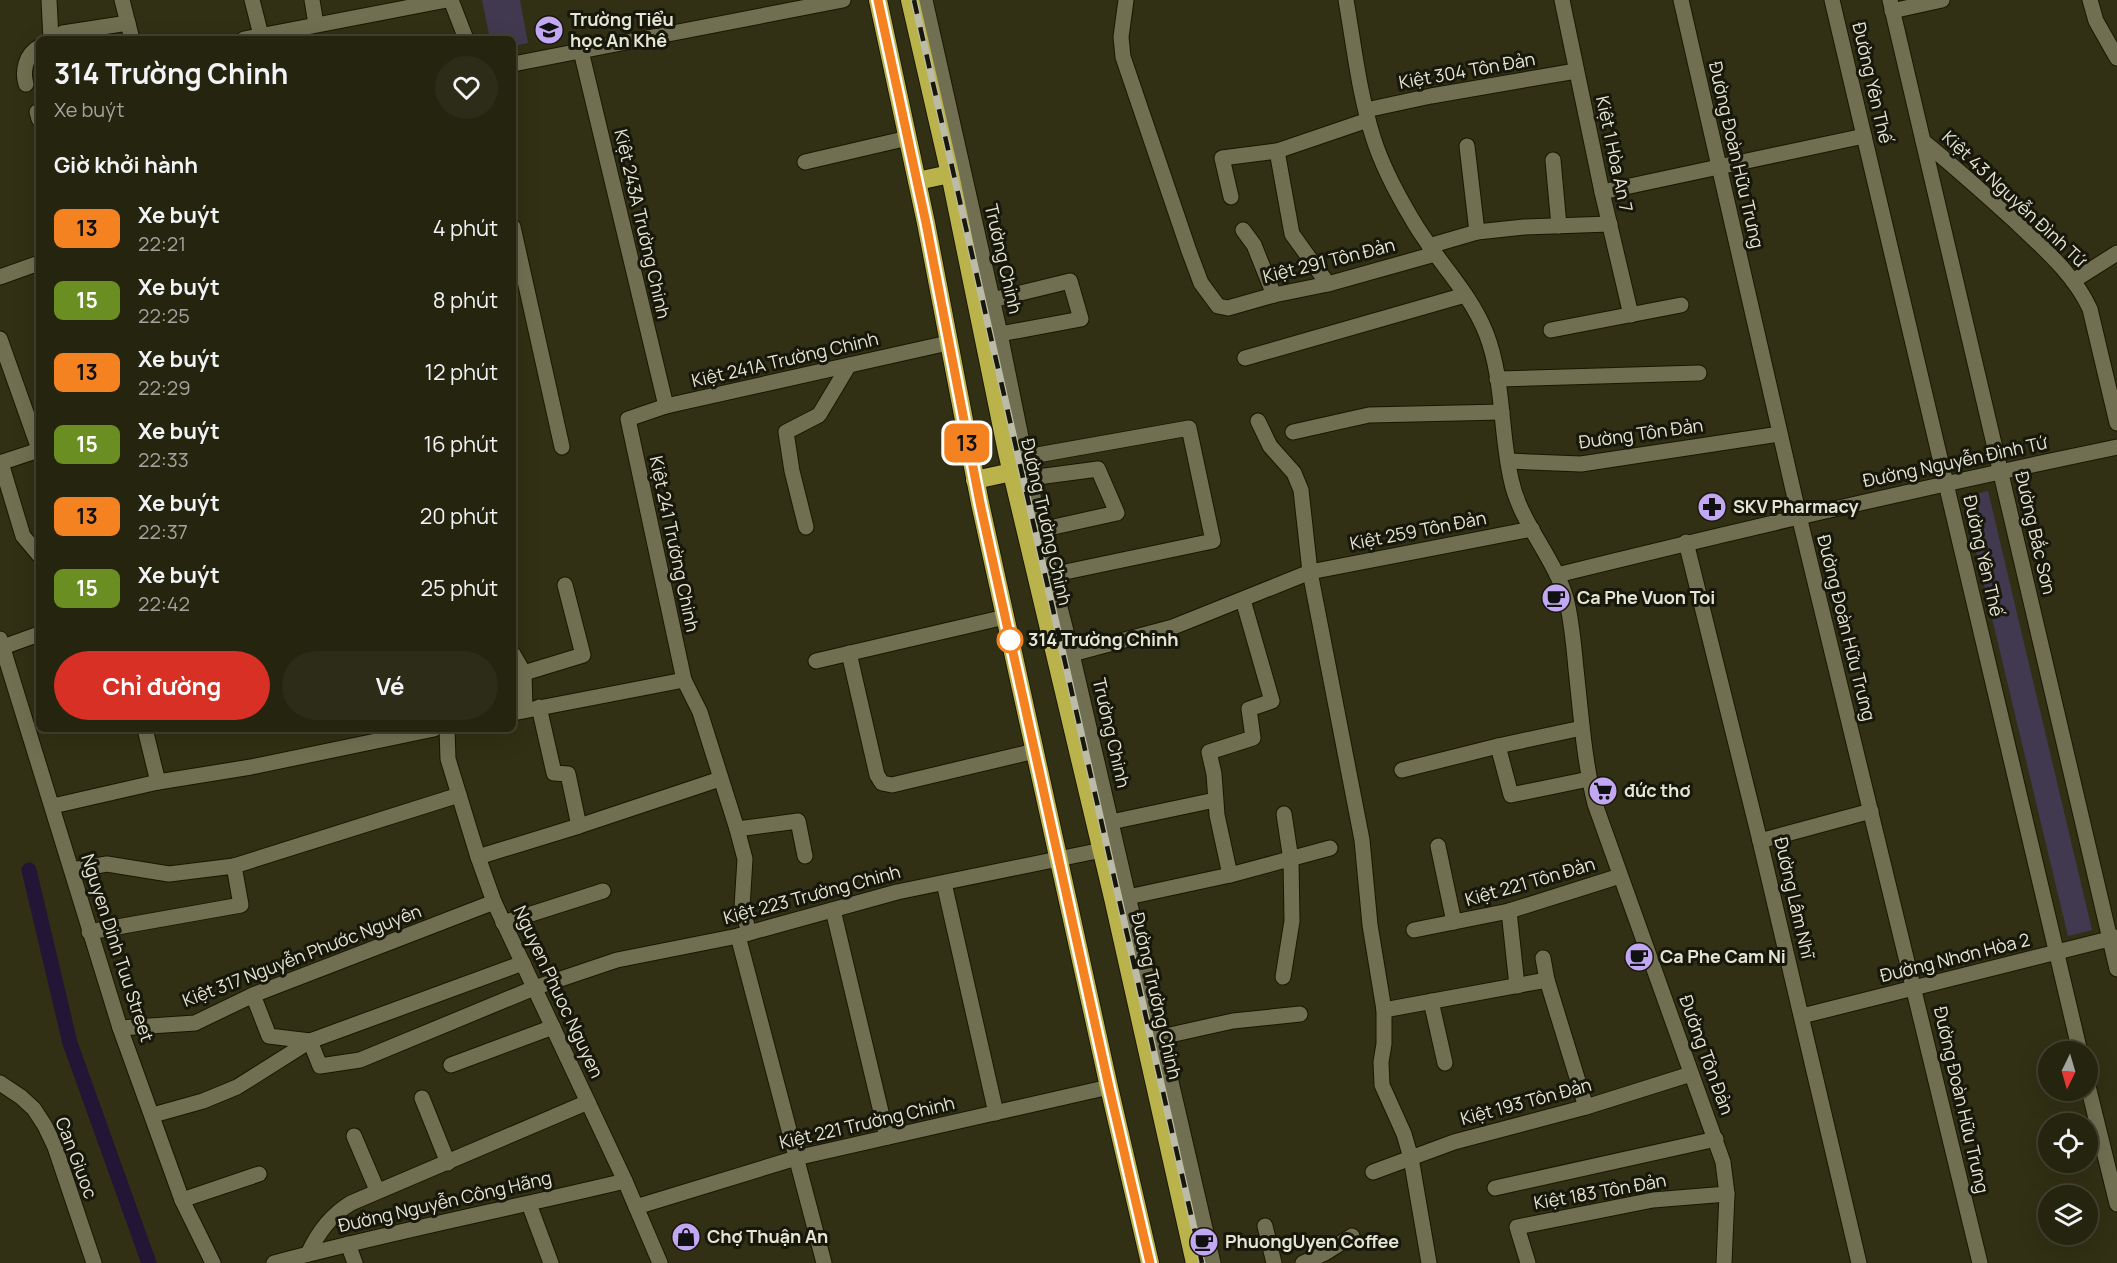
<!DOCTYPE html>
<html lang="vi">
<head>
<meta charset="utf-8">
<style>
	body { margin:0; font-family:Manrope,sans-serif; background:#2d2c18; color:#f1f3f6; height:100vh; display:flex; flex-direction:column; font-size:22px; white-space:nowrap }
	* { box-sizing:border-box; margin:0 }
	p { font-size:20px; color:#a3a49e }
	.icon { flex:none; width:33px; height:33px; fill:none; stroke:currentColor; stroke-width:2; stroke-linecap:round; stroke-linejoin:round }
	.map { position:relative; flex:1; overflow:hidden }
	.drawer { position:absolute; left:36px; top:36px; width:480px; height:696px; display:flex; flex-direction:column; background:#25240f; border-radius:9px; box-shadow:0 6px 24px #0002,0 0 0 2px #42412f }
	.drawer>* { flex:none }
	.badge { padding:0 12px; border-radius:9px; font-size:21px; line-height:39px }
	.needle { width:39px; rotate:185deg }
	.tools { position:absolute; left:2038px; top:1041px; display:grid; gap:12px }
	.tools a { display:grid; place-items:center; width:60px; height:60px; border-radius:50%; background:#25240f; box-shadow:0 6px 24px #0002,0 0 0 2px #42412f; font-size:30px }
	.map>.badge { position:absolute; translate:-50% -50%; box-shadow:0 0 0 3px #fff }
	h2 { padding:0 18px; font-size:22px; line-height:54px }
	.round { display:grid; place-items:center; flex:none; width:63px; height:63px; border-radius:32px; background:#2d2c18 }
	.overview { display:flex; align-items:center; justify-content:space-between; height:102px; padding:0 18px }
	h1 { font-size:28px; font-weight:700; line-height:45px }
	.button { display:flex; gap:12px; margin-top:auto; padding:12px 18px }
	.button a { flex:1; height:69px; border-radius:36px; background:#d93025; color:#fff; font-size:24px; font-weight:700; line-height:69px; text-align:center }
	.button a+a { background:#2d2c18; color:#f1f3f6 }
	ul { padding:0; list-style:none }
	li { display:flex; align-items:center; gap:18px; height:72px; padding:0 18px }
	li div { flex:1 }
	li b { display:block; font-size:22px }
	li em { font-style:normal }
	li .badge { min-width:66px; font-weight:700; text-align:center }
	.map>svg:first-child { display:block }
	.green { fill:#40394f }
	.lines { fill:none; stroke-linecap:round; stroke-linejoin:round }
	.canal { stroke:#221535; stroke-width:15 }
	.minor-casing { stroke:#1a1700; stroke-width:17 }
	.highway-casing { stroke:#1a1700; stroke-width:20 }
	.minor { stroke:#706f51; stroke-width:15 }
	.highway { stroke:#bab34c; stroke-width:18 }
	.rail-casing { stroke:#bbbba7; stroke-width:7 }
	.rail { stroke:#18170b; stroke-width:4.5; stroke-dasharray:14; stroke-linecap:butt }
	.line-casing { stroke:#fff; stroke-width:14 }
	.line { stroke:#f58220; stroke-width:9 }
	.stop-dot { fill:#fff; stroke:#f58220; stroke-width:3 }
	.labels { text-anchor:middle; stroke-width:6; stroke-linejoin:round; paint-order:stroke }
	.poi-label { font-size:18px; font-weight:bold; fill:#e5e5d4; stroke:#18170b; text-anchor:start }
	.street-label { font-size:18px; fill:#e5e5d4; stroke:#18170b }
	.stop-label { font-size:18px; font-weight:bold; fill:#e5e5d4; stroke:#18170b; text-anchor:start }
</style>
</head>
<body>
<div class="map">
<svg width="2117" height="1263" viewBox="0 0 2117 1263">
	<rect width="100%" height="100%" fill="#313014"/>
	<g class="green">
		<path d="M 482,0 L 520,0 L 528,43 L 513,46 L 513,39 L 490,39 Z"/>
		<path d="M 1988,491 L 2092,930 L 2068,936 L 1963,497 Z"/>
	</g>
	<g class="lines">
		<path class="canal" d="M 29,870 L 70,1043 L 149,1263"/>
		<g class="minor-casing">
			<g id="minor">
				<path d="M 49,0 L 51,39"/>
				<path d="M 122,0 L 132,39"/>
				<path d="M 252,0 L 262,39"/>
				<path d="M 312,0 L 316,24"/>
				<path d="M 451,0 L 466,39"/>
				<path d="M 925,0 L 1000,334 L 1040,530 L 1072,654 L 1213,1263"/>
				<path d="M 1126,0 L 1121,37 L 1123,57 L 1189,251 L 1201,283 L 1218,306 L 1228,308 L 1274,295 L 1328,284 L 1435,254"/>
				<path d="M 1346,0 C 1354,46 1359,93 1373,137 C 1382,166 1397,194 1412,219 C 1434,258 1469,290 1486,333 C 1504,379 1500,431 1511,479 C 1520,524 1556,558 1567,602 C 1572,624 1574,647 1576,669 C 1581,714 1584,760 1595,804 L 1723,1162 L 1727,1194 L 1724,1263"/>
				<path d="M 1562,0 L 1602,192 L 1631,315"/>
				<path d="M 1681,0 L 1799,516 L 1980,1263"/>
				<path d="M 1832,0 L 2080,1052"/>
				<path d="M 1890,0 L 2117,969"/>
				<path d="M 2090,0 L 2096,21 L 2117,58"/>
				<path d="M 1892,11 L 1942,0"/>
				<path d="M 56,39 L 63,33 L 128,23"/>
				<path d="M 244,39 L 447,0"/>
				<path d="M 581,51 L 666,406"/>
				<path d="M 513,64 L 843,0"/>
				<path d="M 26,84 C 22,71 26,54 39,47"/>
				<path d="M 1366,110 L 1431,96 L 1576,71"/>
				<path d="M 37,112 L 39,119"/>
				<path d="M 1923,141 C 1955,167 1985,194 2016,222 C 2043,248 2074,274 2090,309 L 2117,423"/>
				<path d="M 1467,146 L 1477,232"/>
				<path d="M 1277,151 L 1292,234 L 1328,284"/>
				<path d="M 1553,160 L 1559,226"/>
				<path d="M 805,162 L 908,138"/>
				<path d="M 1602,192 L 1864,136"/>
				<path d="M 1231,197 L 1222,158 L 1277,151 L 1368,120"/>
				<path d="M 513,227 L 562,447"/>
				<path d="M 1243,230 L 1254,245 L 1274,295"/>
				<path d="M 1429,246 L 1477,232 L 1524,227 L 1610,224"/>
				<path d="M 0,277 L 39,263"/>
				<path d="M 2073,281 L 2117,253"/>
				<path d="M 992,300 L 1070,281 L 1081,319 L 1000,334"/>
				<path d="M 1551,330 L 1681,305"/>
				<path d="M 0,339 L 39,449"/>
				<path d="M 1245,358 L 1465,295"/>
				<path d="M 1497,379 L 1699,373"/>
				<path d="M 1258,421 L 1270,446 L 1294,473 L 1301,490 L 1310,572 L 1362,840 L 1370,925 L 1384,1010 L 1384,1044 L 1381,1062 L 1382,1085 L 1404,1134 L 1411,1158 L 1429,1263"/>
				<path d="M 1293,432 L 1369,415 L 1502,412"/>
				<path d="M 1026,457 L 1189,428 L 1213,541 L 1051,575"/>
				<path d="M 1508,461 L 1581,464 L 1780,434"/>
				<path d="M 0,463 L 39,450"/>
				<path d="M 1,463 L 23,536 L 39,555"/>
				<path d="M 1030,478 L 1098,469 L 1117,513 L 1040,530"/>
				<path d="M 806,527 L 792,471 L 786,432 L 819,415 L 849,365"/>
				<path d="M 1686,542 L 1760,841 L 1859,1263"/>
				<path d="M 1557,575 C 1743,529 1930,486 2117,447"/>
				<path d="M 0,639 L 120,1028 L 182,1200 L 213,1263"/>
				<path d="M 3,647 L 39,634"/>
				<path d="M 849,653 L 877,775 L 882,783 L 892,785 L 1035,751"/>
				<path d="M 513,654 L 524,673 L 525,710"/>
				<path d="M 1072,654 L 1173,627 L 1310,572 L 1532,529"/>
				<path d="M 816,661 L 1005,617"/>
				<path d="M 524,673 L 583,655 L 565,585"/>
				<path d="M 539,707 L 554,773 L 568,774 L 579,826"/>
				<path d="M 513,713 L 684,680"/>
				<path d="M 145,729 L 158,782"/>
				<path d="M 447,729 L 448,759 L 478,857 L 494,902 L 625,1181 L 660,1263"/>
				<path d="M 1498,746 L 1511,795 L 1589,779"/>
				<path d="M 1402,770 L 1498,746 L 1582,728"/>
				<path d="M 53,806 L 158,782 L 251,767 L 434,729"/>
				<path d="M 1111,822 L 1215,800"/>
				<path d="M 737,829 L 745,859 L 742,907 L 749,933"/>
				<path d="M 1760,841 L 1871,811"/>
				<path d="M 1438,846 L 1454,922"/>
				<path d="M 805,856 L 798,821 L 737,829 L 700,712 L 684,680 L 628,419 L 666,406 L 948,343"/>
				<path d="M 478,857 L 579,826 L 720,779"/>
				<path d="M 72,870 L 107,864 L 169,874 L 234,866 L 459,795"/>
				<path d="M 1230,875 L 1217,815 L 1214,774 L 1209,752 L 1253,738 L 1249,709 L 1272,701 L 1243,600"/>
				<path d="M 944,883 L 996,1113"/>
				<path d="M 1128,897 L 1230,875 L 1330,848"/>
				<path d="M 833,910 L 887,1137"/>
				<path d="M 1509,911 L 1517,986"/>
				<path d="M 503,923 L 603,891"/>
				<path d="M 1414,930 L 1509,911 L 1620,876"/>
				<path d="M 89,932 L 241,905 L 234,866"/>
				<path d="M 738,936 L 824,1263"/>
				<path d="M 1543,958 L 1547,980 L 1586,1107"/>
				<path d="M 1283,977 L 1292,921 L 1291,860 L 1284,814"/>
				<path d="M 253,995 L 269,1036 L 310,1041 L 320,1066 L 360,1060 L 534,988 L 617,960 L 738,936 L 897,892 L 1102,850"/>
				<path d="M 1431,1001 L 1445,1063"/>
				<path d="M 1384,1010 L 1547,980"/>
				<path d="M 1802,1016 L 2117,937"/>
				<path d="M 120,1028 L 195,1023 L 253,995 L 494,902"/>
				<path d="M 1161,1037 L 1233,1021 L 1300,1014"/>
				<path d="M 451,1065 L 553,1027"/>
				<path d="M 0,1083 L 21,1097 L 34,1109 L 45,1126 L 55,1147 L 94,1263"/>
				<path d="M 2088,1086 L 2117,1204"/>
				<path d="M 422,1098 L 448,1163"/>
				<path d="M 153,1115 L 203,1101 L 237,1087 L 310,1041 L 523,963"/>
				<path d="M 354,1136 L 377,1190"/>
				<path d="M 1373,1172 L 1454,1142 L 1586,1107 L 1691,1074"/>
				<path d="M 1495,1188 L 1716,1139"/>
				<path d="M 182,1200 L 259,1174"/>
				<path d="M 529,1204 L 551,1263"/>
				<path d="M 636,1207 L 796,1158 L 1109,1087"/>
				<path d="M 1265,1226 L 1274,1263"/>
				<path d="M 348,1244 L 355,1263"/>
				<path d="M 308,1254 C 318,1232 331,1215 351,1203 L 588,1102"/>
				<path d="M 274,1263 C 390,1232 508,1209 625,1181"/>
				<path d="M 1303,1263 L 1325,1253 L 1352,1236"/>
				<path d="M 1528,1263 L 1517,1227 L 1653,1200 L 1727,1194"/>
			</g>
		</g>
		<g class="highway-casing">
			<g id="highway">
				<path d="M 878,0 L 926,223 L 980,503 L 1109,1087 L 1150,1263"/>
				<path d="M 910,0 L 950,174 L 1007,452 L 1113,898 L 1195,1263"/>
				<path d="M 917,181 L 950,174"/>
				<path d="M 975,480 L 1012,472"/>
			</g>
		</g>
		<use href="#minor" class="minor"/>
		<use href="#highway" class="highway"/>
		<g class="rail-casing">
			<path id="rail" d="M 914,0 L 1202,1263"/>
		</g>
		<use href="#rail" class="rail"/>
	</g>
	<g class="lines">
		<g class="line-casing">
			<path id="line" d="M 878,0 L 926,223 L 980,503 L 1109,1087 L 1150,1263"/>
		</g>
		<use href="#line" class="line"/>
	</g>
	<defs>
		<g id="school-disc" transform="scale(1.5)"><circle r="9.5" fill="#c2a8f2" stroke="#18170b"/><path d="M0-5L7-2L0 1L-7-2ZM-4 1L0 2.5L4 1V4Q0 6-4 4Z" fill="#111"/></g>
		<g id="pharmacy-disc" transform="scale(1.5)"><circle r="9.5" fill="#c2a8f2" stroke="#18170b"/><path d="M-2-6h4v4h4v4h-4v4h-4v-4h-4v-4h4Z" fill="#111"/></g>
		<g id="cafe-disc" transform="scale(1.5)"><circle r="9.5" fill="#c2a8f2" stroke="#18170b"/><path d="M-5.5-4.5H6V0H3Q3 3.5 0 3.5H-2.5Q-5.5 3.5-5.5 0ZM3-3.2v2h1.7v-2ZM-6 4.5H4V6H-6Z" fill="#111"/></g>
		<g id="supermarket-disc" transform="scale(1.5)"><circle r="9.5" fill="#c2a8f2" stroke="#18170b"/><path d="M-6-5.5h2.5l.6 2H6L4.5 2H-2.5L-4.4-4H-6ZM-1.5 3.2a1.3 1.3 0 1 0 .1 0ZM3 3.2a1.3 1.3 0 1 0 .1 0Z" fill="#111"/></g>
		<g id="shop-disc" transform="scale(1.5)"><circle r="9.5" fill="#c2a8f2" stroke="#18170b"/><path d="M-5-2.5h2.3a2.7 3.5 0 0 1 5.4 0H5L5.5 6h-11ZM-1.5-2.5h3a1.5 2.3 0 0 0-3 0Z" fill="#111"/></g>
	</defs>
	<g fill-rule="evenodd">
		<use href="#school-disc" x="549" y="30"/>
		<use href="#pharmacy-disc" x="1712" y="507"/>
		<use href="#cafe-disc" x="1556" y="598"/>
		<use href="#supermarket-disc" x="1603" y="791"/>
		<use href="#cafe-disc" x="1639" y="957"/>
		<use href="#shop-disc" x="686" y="1237"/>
		<use href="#cafe-disc" x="1204" y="1242"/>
	</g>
	<circle class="stop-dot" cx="1010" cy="640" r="12"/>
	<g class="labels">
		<g class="poi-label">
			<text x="570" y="26">Trường Tiểu<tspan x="570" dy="21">học An Khê</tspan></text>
			<text x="1733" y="513">SKV Pharmacy</text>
			<text x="1577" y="604">Ca Phe Vuon Toi</text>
			<text x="1624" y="797">đức thơ</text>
			<text x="1660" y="963">Ca Phe Cam Ni</text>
			<text x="707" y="1243">Chợ Thuận An</text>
			<text x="1225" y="1248">PhuongUyen Coffee</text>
		</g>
		<g class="street-label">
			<text transform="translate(1467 71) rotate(-10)" y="6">Kiệt 304 Tôn Đản</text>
			<text transform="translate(1872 83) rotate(77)" y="6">Đường Yên Thế</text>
			<text transform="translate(1614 154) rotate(78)" y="6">Kiệt 1 Hòa An 7</text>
			<text transform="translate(1736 155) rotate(77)" y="6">Đường Đoàn Hữu Trưng</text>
			<text transform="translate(2014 199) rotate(43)" y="6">Kiệt 43 Nguyễn Đình Tứ</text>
			<text transform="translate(642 224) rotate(77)" y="6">Kiệt 243A Trường Chinh</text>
			<text transform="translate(1003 259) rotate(77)" y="6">Trường Chinh</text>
			<text transform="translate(1329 261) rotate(-14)" y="6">Kiệt 291 Tôn Đản</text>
			<text transform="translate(785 360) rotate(-13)" y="6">Kiệt 241A Trường Chinh</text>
			<text transform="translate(1641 434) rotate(-8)" y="6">Đường Tôn Đản</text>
			<text transform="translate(1955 462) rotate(-12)" y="6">Đường Nguyễn Đình Tứ</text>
			<text transform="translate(1046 522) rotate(77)" y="6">Đường Trường Chinh</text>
			<text transform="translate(1418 531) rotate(-11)" y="6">Kiệt 259 Tôn Đản</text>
			<text transform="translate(2035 533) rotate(77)" y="6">Đường Bắc Sơn</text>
			<text transform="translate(674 544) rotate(78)" y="6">Kiệt 241 Trường Chinh</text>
			<text transform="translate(1983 556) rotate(77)" y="6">Đường Yên Thế</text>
			<text transform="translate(1846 628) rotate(76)" y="6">Đường Đoàn Hữu Trưng</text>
			<text transform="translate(1111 733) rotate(77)" y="6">Trường Chinh</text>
			<text transform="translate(1530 882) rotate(-16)" y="6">Kiệt 221 Tôn Đản</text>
			<text transform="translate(812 895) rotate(-15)" y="6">Kiệt 223 Trường Chinh</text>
			<text transform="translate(1794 898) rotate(77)" y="6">Đường Lâm Nhĩ</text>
			<text transform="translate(117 948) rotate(72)" y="6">Nguyen Dinh Tuu Street</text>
			<text transform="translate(302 956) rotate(-21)" y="6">Kiệt 317 Nguyễn Phước Nguyên</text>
			<text transform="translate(1955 958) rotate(-14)" y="6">Đường Nhơn Hòa 2</text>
			<text transform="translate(558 992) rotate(65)" y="6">Nguyen Phuoc Nguyen</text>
			<text transform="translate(1156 996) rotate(77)" y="6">Đường Trường Chinh</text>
			<text transform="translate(1706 1055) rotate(70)" y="6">Đường Tôn Đản</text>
			<text transform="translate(1961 1100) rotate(77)" y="6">Đường Đoàn Hữu Trưng</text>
			<text transform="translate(1526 1102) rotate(-15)" y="6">Kiệt 193 Tôn Đản</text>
			<text transform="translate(867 1123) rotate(-13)" y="6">Kiệt 221 Trường Chinh</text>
			<text transform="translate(76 1158) rotate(69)" y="6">Can Giuoc</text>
			<text transform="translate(1600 1192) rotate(-10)" y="6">Kiệt 183 Tôn Đản</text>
			<text transform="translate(445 1202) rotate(-13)" y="6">Đường Nguyễn Công Hãng</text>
		</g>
		<g class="stop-label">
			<text x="1028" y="646">314 Trường Chinh</text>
		</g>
	</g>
</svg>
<div class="tools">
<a><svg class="needle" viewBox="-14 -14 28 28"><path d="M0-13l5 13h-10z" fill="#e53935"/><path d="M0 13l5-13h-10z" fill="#a3a49e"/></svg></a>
<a><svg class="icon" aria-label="locate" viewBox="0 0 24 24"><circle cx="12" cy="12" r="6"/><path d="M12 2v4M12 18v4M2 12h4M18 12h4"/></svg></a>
<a><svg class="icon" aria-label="layers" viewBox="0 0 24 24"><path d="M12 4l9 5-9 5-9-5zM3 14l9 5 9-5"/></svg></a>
</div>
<b class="badge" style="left:967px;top:443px;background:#f58220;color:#111">13</b>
<section class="drawer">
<div class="overview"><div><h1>314 Trường Chinh</h1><p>Xe buýt</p></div><a class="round"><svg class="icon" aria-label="heart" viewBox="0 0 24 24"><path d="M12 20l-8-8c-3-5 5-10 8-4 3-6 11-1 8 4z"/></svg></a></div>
<h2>Giờ khởi hành</h2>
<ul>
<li><span class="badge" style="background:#f58220;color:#111">13</span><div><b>Xe buýt</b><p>22:21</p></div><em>4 phút</em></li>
<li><span class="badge" style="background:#6b8e23;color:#fff">15</span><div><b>Xe buýt</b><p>22:25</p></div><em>8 phút</em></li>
<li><span class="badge" style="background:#f58220;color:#111">13</span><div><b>Xe buýt</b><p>22:29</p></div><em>12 phút</em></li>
<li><span class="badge" style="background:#6b8e23;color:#fff">15</span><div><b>Xe buýt</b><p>22:33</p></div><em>16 phút</em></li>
<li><span class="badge" style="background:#f58220;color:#111">13</span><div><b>Xe buýt</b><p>22:37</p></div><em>20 phút</em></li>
<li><span class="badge" style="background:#6b8e23;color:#fff">15</span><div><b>Xe buýt</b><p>22:42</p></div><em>25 phút</em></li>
</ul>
<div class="button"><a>Chỉ đường</a><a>Vé</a></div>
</section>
</div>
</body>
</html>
